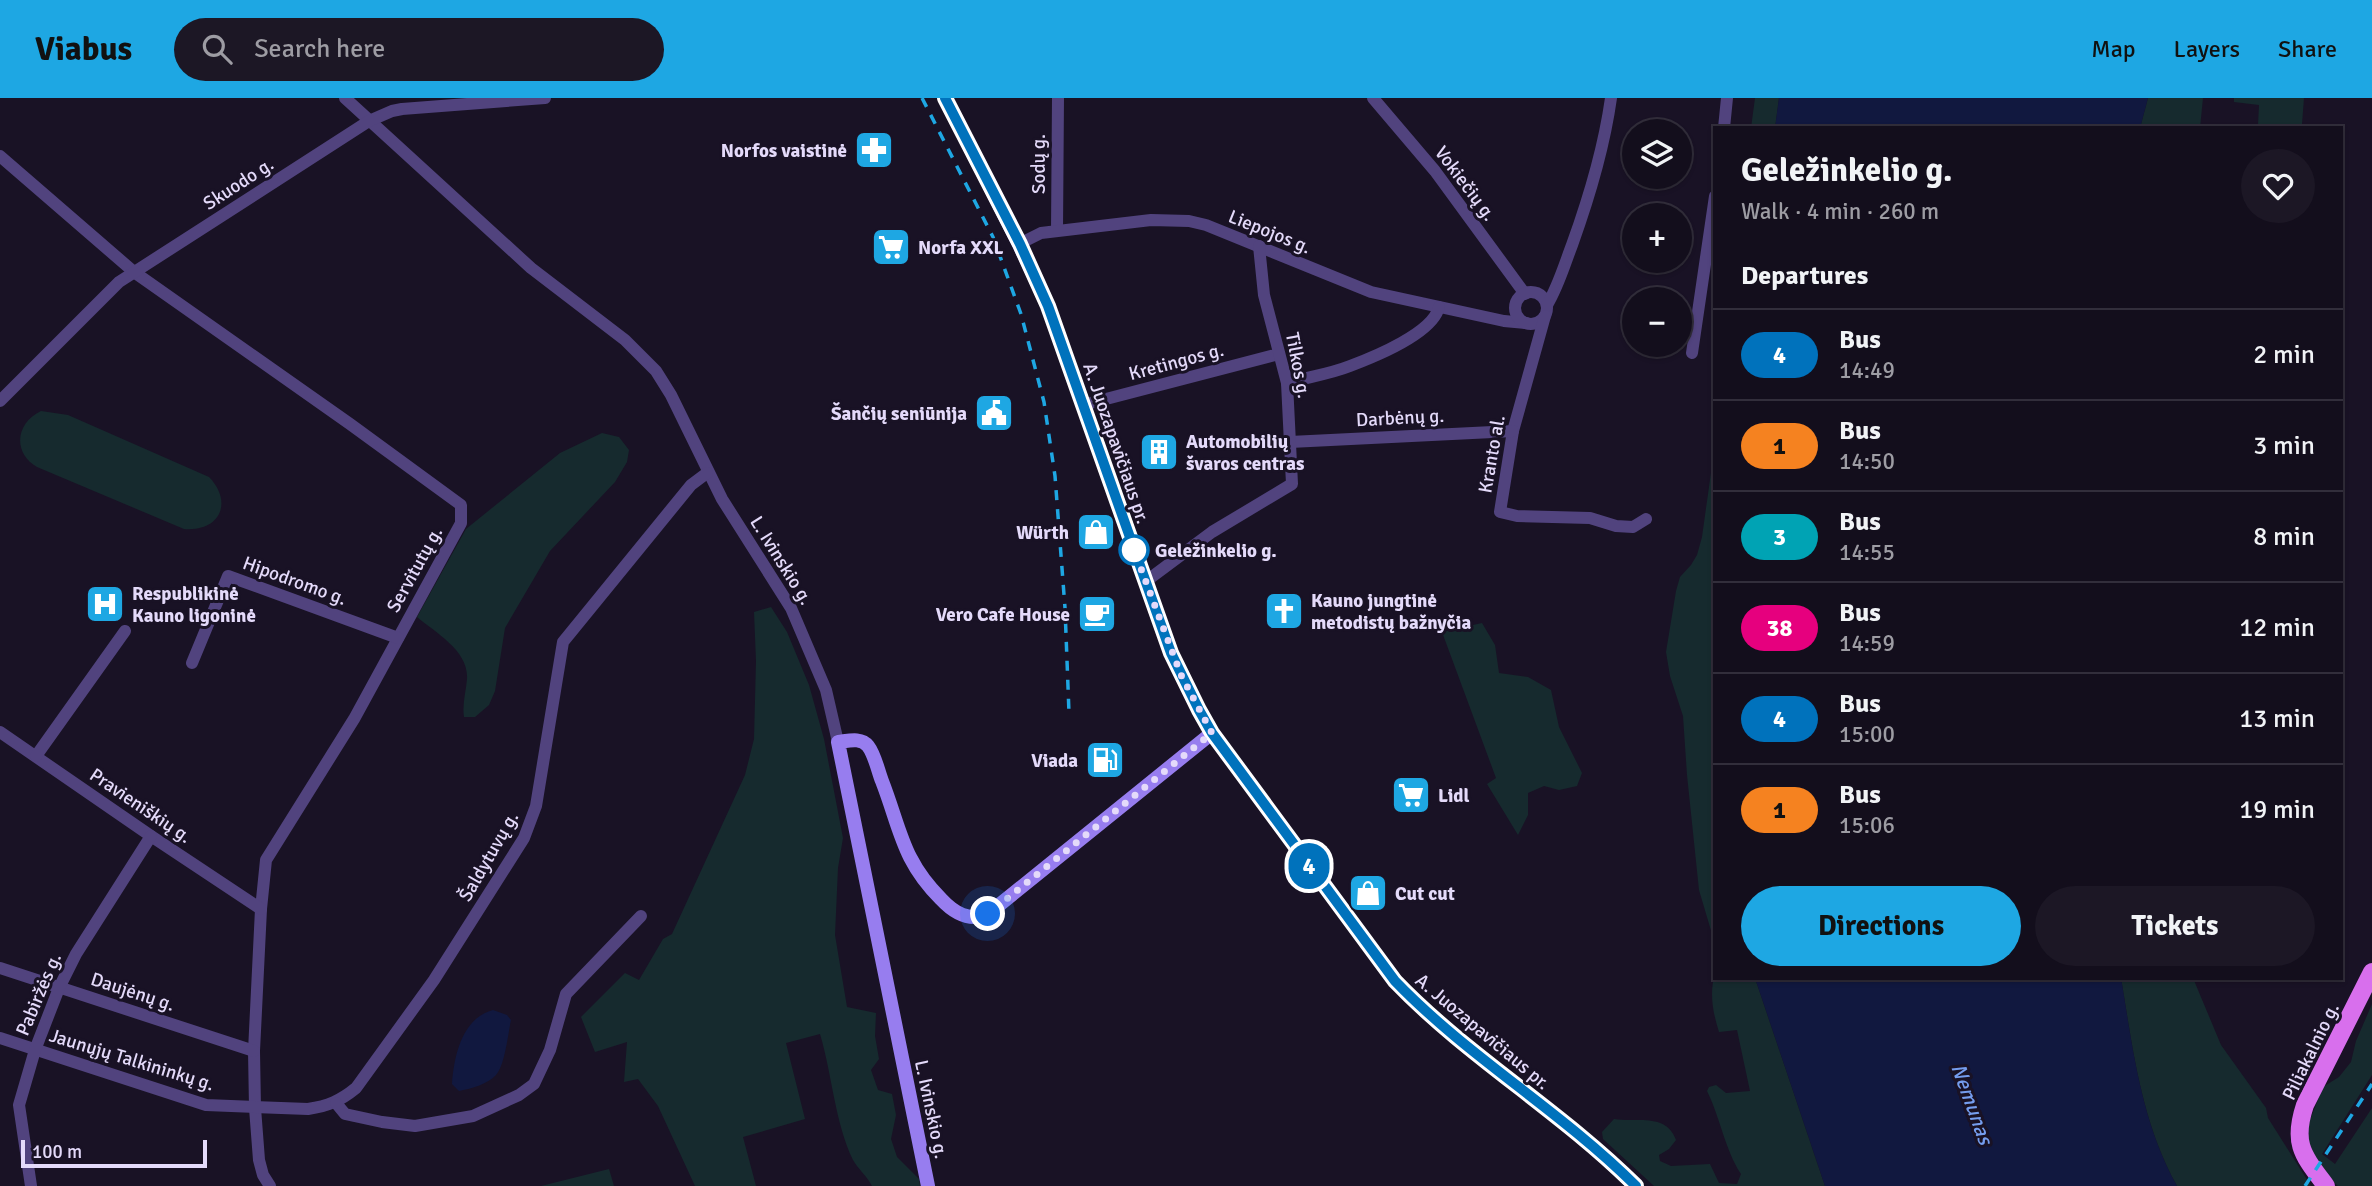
<!DOCTYPE html>
<html lang="en">
<head>
<meta charset="utf-8">
<style>
	body { margin:0; font-family:Signika,sans-serif; background:#1c1725; color:#f1f3f6; height:100vh; display:flex; flex-direction:column; font-size:26px; white-space:nowrap }
	* { box-sizing:border-box; margin:0 }
	p { font-size:23px; color:#9d9ca3 }
	.icon { flex:none; width:38px; height:38px; fill:none; stroke:currentColor; stroke-width:2; stroke-linecap:round; stroke-linejoin:round }
	.map { position:relative; flex:1; overflow:hidden }
	.side { position:absolute; left:1713px; top:28px; width:630px; height:854px; display:flex; flex-direction:column; background:#130e1c; border-radius:0px; box-shadow:0 2px 5px #0004,0 0 0 2px #322e3b }
	.side>* { flex:none }
	.badge { padding:0 14px; border-radius:23px; font-size:24px; line-height:46px }
	.fabs { position:absolute; left:1622px; top:21px; display:grid; gap:14px }
	.fabs a { display:grid; place-items:center; width:70px; height:70px; border-radius:50%; background:#130e1c; box-shadow:0 2px 5px #0004,0 0 0 2px #322e3b; font-size:35px }
	.scale { position:absolute; left:21px; bottom:18px; width:186px; box-sizing:border-box; padding-left:7px; border:4px solid #e4dafa; border-top:0; font-size:19px; line-height:24px; white-space:nowrap; color:#e4dafa; -webkit-text-stroke:5px #191225; paint-order:stroke }
	.you { position:absolute; width:35px; height:35px; margin:-18px; border:5px solid #fff; border-radius:50%; background:#1a73e8; box-shadow:0 0 0 10px #1a73e833 }
	.map>.badge { position:absolute; translate:-50% -50%; box-shadow:0 0 0 4px #fff }
	h2 { padding:0 28px; font-size:26px; line-height:63px }
	.round { display:grid; place-items:center; flex:none; width:74px; height:74px; border-radius:37px; background:#1c1725 }
	.head { display:flex; align-items:center; justify-content:space-between; height:119px; padding:0 28px }
	h1 { font-size:33px; font-weight:700; line-height:52px }
	.primary-button { display:flex; gap:14px; margin-top:auto; padding:14px 28px }
	.primary-button a { flex:1; height:80px; border-radius:42px; background:#1ea7e3; color:#111; font-size:28px; font-weight:700; line-height:80px; text-align:center }
	.primary-button a+a { background:#1c1725; color:#f1f3f6 }
	ul { padding:0; list-style:none }
	li { display:flex; align-items:center; gap:21px; height:91px; padding:0 28px; border-top:2px solid #322e3b }
	li div { flex:1 }
	li b { display:block; font-size:26px }
	li em { font-style:normal }
	li .badge { min-width:77px; font-weight:700; text-align:center }
	header { display:flex; align-items:center; gap:42px; box-sizing:border-box; height:98px; padding:0 35px; background:#1ea7e3; color:#111 }
	header strong { font-size:33px }
	nav { display:flex; gap:38px; margin-inline-start:auto; font-size:24px }
	.search { width:490px; height:63px; background:#1c1725; display:flex; align-items:center; gap:18px; box-sizing:border-box; padding:0 24px; border-radius:38px; color:#9d9ca3; font-size:26px }
	.map>svg:first-child { display:block }
	.green { fill:#162a2e }
	.water { fill:#11183f }
	.lines { fill:none; stroke-linecap:round; stroke-linejoin:round }
	.street { stroke:#51437e; stroke-width:12 }
	.secondary { stroke:#977def; stroke-width:14 }
	.primary { stroke:#d86fed; stroke-width:18 }
	.rail { stroke:#1ea7e3; stroke-width:3.5; stroke-dasharray:10 9; stroke-linecap:butt }
	.line-casing { stroke:#fff; stroke-width:16 }
	.line { stroke:#0072bc; stroke-width:10 }
	.walk { stroke:#e4dafa; stroke-width:7; stroke-dasharray:0 12.6 }
	.stop-dot { fill:#fff; stroke:#0072bc; stroke-width:3.5 }
	.labels { text-anchor:middle; stroke-width:6; stroke-linejoin:round; paint-order:stroke }
	.poi-label { font-size:19px; font-weight:bold; fill:#e4dafa; stroke:#191225; text-anchor:start }
	.street-label { font-size:19px; fill:#e4dafa; stroke:#191225 }
	.stop-label { font-size:19px; font-weight:bold; fill:#e4dafa; stroke:#191225; text-anchor:start }
	.water-label { font-size:21px; font-style:italic; fill:#759dee; stroke:#191225 }
</style>
</head>
<body>
<header>
<strong>Viabus</strong>
<div class="search"><svg class="icon" aria-label="search" viewBox="0 0 24 24"><circle cx="10" cy="10" r="6"/><path d="M15 15l6 6"/></svg>Search here</div>
<nav><a>Map</a><a>Layers</a><a>Share</a></nav>
</header>
<div class="map">
<svg width="2372" height="1088" viewBox="0 0 2372 1088">
	<rect width="100%" height="100%" fill="#191225"/>
	<g class="green">
		<path d="M 1755,0 L 1779,0 L 1775,30 L 1751,30 Z"/>
		<path d="M 2148,0 L 2203,0 L 2200,30 L 2140,30 Z"/>
		<path d="M 2234,0 L 2304,0 L 2302,26 L 2258,27 L 2259,7 L 2234,4 Z"/>
		<path d="M 41,313 L 68,317 L 209,379 C 234,405 219,434 184,431 L 37,369 C 12,354 16,325 41,313 Z"/>
		<path d="M 602,335 L 619,339 L 629,352 L 627,364 L 615,384 L 550,453 L 505,530 L 495,593 L 489,607 L 475,619 L 464,619 C 462,606 466,594 467,581 C 469,553 436,535 417,519 L 466,431 L 560,355 Z"/>
		<path d="M 1715,346 L 1715,846 L 1699,792 L 1687,677 L 1683,618 L 1670,578 L 1666,554 L 1676,493 L 1680,479 L 1691,467 L 1697,457 L 1702,439 Z"/>
		<path d="M 771,509 L 787,534 L 809,587 L 824,641 L 843,740 L 838,770 L 835,837 L 847,909 L 876,915 L 875,938 L 879,961 L 871,972 L 878,992 L 892,996 L 896,1017 L 891,1041 L 897,1059 L 919,1081 L 920,1088 L 872,1088 C 867,1078 858,1071 853,1062 C 835,1025 832,976 820,936 L 786,945 L 805,1021 L 743,1039 L 756,1088 L 695,1088 L 658,1008 L 638,981 L 624,984 L 627,944 L 595,954 L 581,919 L 625,875 L 639,882 L 663,841 L 672,836 L 745,677 L 754,641 L 756,563 L 754,514 Z"/>
		<path d="M 1482,525 L 1495,547 L 1499,575 L 1528,579 L 1551,592 L 1559,629 L 1582,675 L 1577,688 L 1559,692 L 1544,688 L 1528,695 L 1528,717 L 1518,737 L 1487,686 L 1496,680 L 1442,534 Z"/>
		<path d="M 1715,876 L 1715,880 L 1755,880 L 1825,1088 L 1654,1088 L 1603,1041 L 1602,1034 L 1614,1021 C 1635,1025 1666,1014 1676,1042 L 1669,1051 L 1659,1057 L 1660,1063 L 1671,1068 L 1710,1066 L 1719,1085 L 1737,1086 L 1741,1076 C 1725,1052 1720,1019 1707,993 L 1709,989 L 1716,987 L 1726,995 L 1750,993 L 1737,932 L 1719,934 C 1713,915 1709,895 1715,876 Z"/>
		<path d="M 2121,880 L 2193,880 L 2221,947 L 2266,1010 L 2268,1020 L 2311,1088 L 2177,1088 C 2141,1023 2133,952 2121,880 Z"/>
		<path d="M 2372,906 L 2372,977 L 2322,1056 L 2335,1066 L 2372,1010 L 2372,1088 L 2338,1088 L 2329,1080 L 2308,1047 L 2306,1032 L 2323,989 L 2339,979 L 2351,964 L 2356,943 Z"/>
		<path d="M 609,1071 L 614,1088 L 541,1088 Z"/>
	</g>
	<g class="water">
		<path d="M 1779,0 L 2148,0 L 2140,30 L 1775,30 Z"/>
		<path d="M 1755,880 L 2121,880 C 2133,952 2141,1023 2177,1088 L 1825,1088 Z"/>
		<path d="M 493,912 L 507,917 L 511,922 C 508,936 505,967 496,977 C 488,986 470,991 459,993 L 452,986 C 454,958 462,920 493,912 Z"/>
	</g>
	<g class="lines">
		<g class="street">
			<path d="M 345,0 L 531,170 L 625,242 L 656,273 L 671,297 L 722,401 L 791,510 L 826,592 L 838,644"/>
			<path d="M 1373,0 L 1435,73 L 1525,196"/>
			<path d="M 1724,30 L 1727,0"/>
			<path d="M 0,58 L 134,174 L 350,326 L 461,407 L 461,425 L 354,621 L 266,762 L 261,811 L 254,953 L 255,1010 L 259,1062 L 263,1077 L 270,1088"/>
			<path d="M 1057,132 L 1058,0"/>
			<path d="M 1019,146 L 1041,135 L 1151,122 L 1189,123 L 1206,127 L 1371,194 L 1504,223 L 1526,225"/>
			<circle cx="1531" cy="210" r="16"/>
			<path d="M 1547,207 C 1558,189 1564,168 1572,147 C 1589,100 1604,50 1611,0"/>
			<path d="M 1545,218 L 1513,333 L 1500,414 L 1517,418 L 1590,420 L 1616,428 L 1633,429 L 1646,421"/>
			<path d="M 1692,255 L 1715,98"/>
			<path d="M 1287,285 C 1308,279 1330,276 1350,268 C 1374,259 1433,235 1439,209"/>
			<path d="M 0,303 L 119,184 L 369,23 L 392,13 L 402,11 L 545,0"/>
			<path d="M 1083,307 L 1279,256"/>
			<path d="M 1290,344 L 1513,333"/>
			<path d="M 1145,484 L 1212,434 L 1292,386 L 1287,285 L 1264,197 L 1259,148"/>
			<path d="M 192,565 L 228,478 L 398,540"/>
			<path d="M 0,634 L 151,738 L 261,811"/>
			<path d="M 36,658 L 125,533"/>
			<path d="M 0,870 L 254,953"/>
			<path d="M 0,940 L 206,1007 L 308,1011 C 328,1008 340,1003 356,990 L 434,882 L 524,740 L 536,708 L 563,544 L 691,387 L 707,375"/>
			<path d="M 336,1005 L 345,1016 L 382,1024 L 415,1028 L 473,1018 L 519,997 L 534,986 L 550,952 L 566,896 L 641,818"/>
			<path d="M 31,1088 L 19,1007 L 35,952 L 59,890 L 76,856 L 151,738"/>
		</g>
		<g class="secondary">
			<path d="M 945,0 L 1019,146 L 1048,208 L 1171,555 L 1199,612 L 1212,635 L 1395,883 C 1468,959 1561,1013 1635,1088"/>
			<path d="M 928,1088 L 838,644 C 848,643 861,639 868,648 C 875,657 878,673 882,683 C 901,732 902,762 941,801 C 954,815 969,824 988,816 L 1212,635"/>
		</g>
		<path class="primary" d="M 2326,1088 C 2303,1057 2292,1046 2305,1007 L 2372,874"/>
		<g class="rail">
			<path d="M 922,0 L 993,139 L 1021,216 L 1044,304 L 1055,378 L 1065,510 L 1069,615"/>
			<path d="M 2305,1088 L 2372,986"/>
		</g>
	</g>
	<g class="lines">
		<g class="line-casing">
			<path id="line" d="M 945,0 L 1020,146 L 1048,208 L 1171,555 L 1199,612 L 1212,635 L 1395,883 C 1468,959 1561,1013 1636,1088"/>
		</g>
		<use href="#line" class="line"/>
		<path class="walk" d="M 988,816 L 1212,635 L 1181,577 L 1134,452"/>
	</g>
	<defs>
		<g id="pharmacy-square" transform="scale(2.0125)"><rect x="-9" y="-9" width="18" height="18" rx="4" fill="#1ea7e3" stroke="#191225"/><path d="M-2-6h4v4h4v4h-4v4h-4v-4h-4v-4h4Z" fill="#fff"/></g>
		<g id="supermarket-square" transform="scale(2.0125)"><rect x="-9" y="-9" width="18" height="18" rx="4" fill="#1ea7e3" stroke="#191225"/><path d="M-6-5.5h2.5l.6 2H6L4.5 2H-2.5L-4.4-4H-6ZM-1.5 3.2a1.3 1.3 0 1 0 .1 0ZM3 3.2a1.3 1.3 0 1 0 .1 0Z" fill="#fff"/></g>
		<g id="civic-square" transform="scale(2.0125)"><rect x="-9" y="-9" width="18" height="18" rx="4" fill="#1ea7e3" stroke="#191225"/><path d="M-.6-6.5H3V-4.5H.6V-3L4-1V1h2V6H-6V1h2V-1L-.6-3ZM-1.2 2.5V6h2.4V2.5Z" fill="#fff"/></g>
		<g id="building-square" transform="scale(2.0125)"><rect x="-9" y="-9" width="18" height="18" rx="4" fill="#1ea7e3" stroke="#191225"/><path d="M-4-6H4V6H1V3H-1V6H-4ZM-2.5-4.3h1.7v1.8h-1.7ZM.8-4.3h1.7v1.8H.8ZM-2.5-1h1.7V.8h-1.7ZM.8-1h1.7V.8H.8Z" fill="#fff"/></g>
		<g id="shop-square" transform="scale(2.0125)"><rect x="-9" y="-9" width="18" height="18" rx="4" fill="#1ea7e3" stroke="#191225"/><path d="M-5-2.5h2.3a2.7 3.5 0 0 1 5.4 0H5L5.5 6h-11ZM-1.5-2.5h3a1.5 2.3 0 0 0-3 0Z" fill="#fff"/></g>
		<g id="hospital-square" transform="scale(2.0125)"><rect x="-9" y="-9" width="18" height="18" rx="4" fill="#1ea7e3" stroke="#191225"/><path d="M-5-5h3v3.5h4V-5h3V5h-3V1.5h-4V5h-3Z" fill="#fff"/></g>
		<g id="church-square" transform="scale(2.0125)"><rect x="-9" y="-9" width="18" height="18" rx="4" fill="#1ea7e3" stroke="#191225"/><path d="M-1.2-6h2.4v3.5h3.3v2.4h-3.3V6h-2.4V-.1h-3.3v-2.4h3.3Z" fill="#fff"/></g>
		<g id="cafe-square" transform="scale(2.0125)"><rect x="-9" y="-9" width="18" height="18" rx="4" fill="#1ea7e3" stroke="#191225"/><path d="M-5.5-4.5H6V0H3Q3 3.5 0 3.5H-2.5Q-5.5 3.5-5.5 0ZM3-3.2v2h1.7v-2ZM-6 4.5H4V6H-6Z" fill="#fff"/></g>
		<g id="fuel-square" transform="scale(2.0125)"><rect x="-9" y="-9" width="18" height="18" rx="4" fill="#1ea7e3" stroke="#191225"/><path d="M-5.5-6h7V0h2V4h1.3V-2.5L3-4.5l.8-.8L6-3V5H2.5V1h-1V6h-7ZM-4.2-4.7v3.2H.2V-4.7Z" fill="#fff"/></g>
	</defs>
	<g fill-rule="evenodd">
		<use href="#pharmacy-square" x="874" y="52"/>
		<use href="#supermarket-square" x="891" y="149"/>
		<use href="#civic-square" x="994" y="315"/>
		<use href="#building-square" x="1159" y="354"/>
		<use href="#shop-square" x="1096" y="434"/>
		<use href="#hospital-square" x="105" y="506"/>
		<use href="#church-square" x="1284" y="513"/>
		<use href="#cafe-square" x="1097" y="516"/>
		<use href="#fuel-square" x="1105" y="662"/>
		<use href="#supermarket-square" x="1411" y="697"/>
		<use href="#shop-square" x="1368" y="795"/>
	</g>
	<circle class="stop-dot" cx="1134" cy="452" r="14"/>
	<g class="labels">
		<g class="poi-label">
			<text x="847" y="59" text-anchor="end">Norfos vaistinė</text>
			<text x="918" y="156">Norfa XXL</text>
			<text x="967" y="322" text-anchor="end">Šančių seniūnija</text>
			<text x="1186" y="350">Automobilių<tspan x="1186" dy="22">švaros centras</tspan></text>
			<text x="1069" y="441" text-anchor="end">Würth</text>
			<text x="132" y="502">Respublikinė<tspan x="132" dy="22">Kauno ligoninė</tspan></text>
			<text x="1311" y="509">Kauno jungtinė<tspan x="1311" dy="22">metodistų bažnyčia</tspan></text>
			<text x="1070" y="523" text-anchor="end">Vero Cafe House</text>
			<text x="1078" y="669" text-anchor="end">Viada</text>
			<text x="1438" y="704">Lidl</text>
			<text x="1395" y="802">Cut cut</text>
		</g>
		<g class="street-label">
			<text transform="translate(1038 66) rotate(-90)" y="7">Sodų g.</text>
			<text transform="translate(238 85) rotate(-33)" y="7">Skuodo g.</text>
			<text transform="translate(1466 85) rotate(53)" y="7">Vokiečių g.</text>
			<text transform="translate(1270 133) rotate(22)" y="7">Liepojos g.</text>
			<text transform="translate(1176 263) rotate(-15)" y="7">Kretingos g.</text>
			<text transform="translate(1299 267) rotate(79)" y="7">Tilkos g.</text>
			<text transform="translate(1400 319) rotate(-3)" y="7">Darbėnų g.</text>
			<text transform="translate(1117 345) rotate(71)" y="7">A. Juozapavičiaus pr.</text>
			<text transform="translate(1491 356) rotate(-80)" y="7">Kranto al.</text>
			<text transform="translate(782 462) rotate(58)" y="7">L. Ivinskio g.</text>
			<text transform="translate(414 471) rotate(-61)" y="7">Servitutų g.</text>
			<text transform="translate(295 482) rotate(20)" y="7">Hipodromo g.</text>
			<text transform="translate(141 707) rotate(34)" y="7">Pravieniškių g.</text>
			<text transform="translate(488 758) rotate(-60)" y="7">Šaldytuvų g.</text>
			<text transform="translate(133 893) rotate(18)" y="7">Daujėnų g.</text>
			<text transform="translate(38 896) rotate(-67)" y="7">Pabiržės g.</text>
			<text transform="translate(1483 933) rotate(40)" y="7">A. Juozapavičiaus pr.</text>
			<text transform="translate(2310 953) rotate(-64)" y="7">Piliakalnio g.</text>
			<text transform="translate(132 961) rotate(17)" y="7">Jaunųjų Talkininkų g.</text>
			<text transform="translate(932 1011) rotate(78)" y="7">L. Ivinskio g.</text>
		</g>
		<g class="stop-label">
			<text x="1155" y="459">Geležinkelio g.</text>
		</g>
		<g class="water-label">
			<text transform="translate(1972 1006) rotate(70)" y="7">Nemunas</text>
		</g>
	</g>
</svg>
<div class="fabs">
<a><svg class="icon" aria-label="layers" viewBox="0 0 24 24"><path d="M12 4l9 5-9 5-9-5zM3 14l9 5 9-5"/></svg></a>
<a>+</a>
<a>−</a>
</div>
<div class="scale">100 m</div>
<div class="you" style="left:988px;top:816px"></div>
<b class="badge" style="left:1309px;top:768px;background:#0072bc;color:#fff">4</b>
<section class="side">
<div class="head"><div><h1>Geležinkelio g.</h1><p>Walk · 4 min · 260 m</p></div><a class="round"><svg class="icon" aria-label="heart" viewBox="0 0 24 24"><path d="M12 20l-8-8c-3-5 5-10 8-4 3-6 11-1 8 4z"/></svg></a></div>
<h2>Departures</h2>
<ul>
<li><span class="badge" style="background:#0072bc;color:#fff">4</span><div><b>Bus</b><p>14:49</p></div><em>2 min</em></li>
<li><span class="badge" style="background:#f58220;color:#111">1</span><div><b>Bus</b><p>14:50</p></div><em>3 min</em></li>
<li><span class="badge" style="background:#00a3b4;color:#fff">3</span><div><b>Bus</b><p>14:55</p></div><em>8 min</em></li>
<li><span class="badge" style="background:#e6007e;color:#fff">38</span><div><b>Bus</b><p>14:59</p></div><em>12 min</em></li>
<li><span class="badge" style="background:#0072bc;color:#fff">4</span><div><b>Bus</b><p>15:00</p></div><em>13 min</em></li>
<li><span class="badge" style="background:#f58220;color:#111">1</span><div><b>Bus</b><p>15:06</p></div><em>19 min</em></li>
</ul>
<div class="primary-button"><a>Directions</a><a>Tickets</a></div>
</section>
</div>
</body>
</html>
